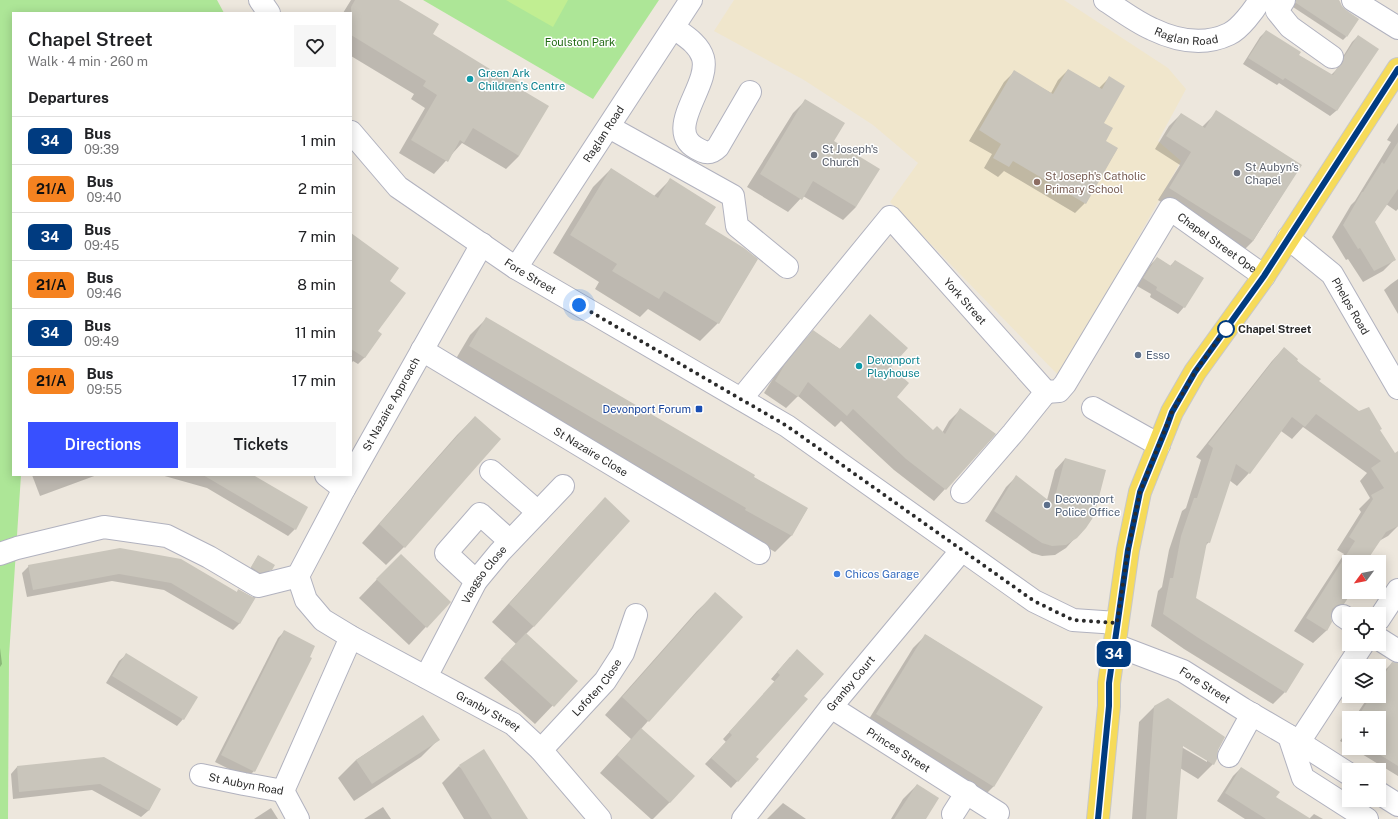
<!DOCTYPE html>
<html lang="en">
<head>
<meta charset="utf-8">
<style>
	body { margin:0; font-family:"Public Sans",sans-serif; background:#f6f6f6; color:#202124; height:100vh; display:flex; flex-direction:column; font-size:15px; white-space:nowrap }
	* { box-sizing:border-box; margin:0 }
	p { font-size:13px; color:#757577 }
	.icon { flex:none; width:22px; height:22px; fill:none; stroke:currentColor; stroke-width:2; stroke-linecap:round; stroke-linejoin:round }
	.map { position:relative; flex:1; overflow:hidden }
	.details { position:absolute; left:12px; top:12px; width:340px; height:464px; display:flex; flex-direction:column; background:#fff; border-radius:0px; box-shadow:0 2px 10px #0003 }
	.details>* { flex:none }
	.badge { padding:0 8px; border-radius:6px; font-size:14px; line-height:26px }
	.needle { width:26px; rotate:238deg }
	.controls { position:absolute; left:1342px; top:555px; display:grid; gap:8px }
	.controls a { display:grid; place-items:center; width:44px; height:44px; border-radius:0px; background:#fff; box-shadow:0 2px 10px #0003; font-size:20px }
	.you { position:absolute; width:20px; height:20px; margin:-10px; border:3px solid #fff; border-radius:50%; background:#1a73e8; box-shadow:0 0 0 6px #1a73e833 }
	.map>.badge { position:absolute; translate:-50% -50%; box-shadow:0 0 0 2px #fff }
	h2 { padding:0 16px; font-size:15px; line-height:36px }
	.round { display:grid; place-items:center; flex:none; width:42px; height:42px; border-radius:0px; background:#f6f6f6 }
	.summary { display:flex; align-items:center; justify-content:space-between; height:68px; padding:0 16px }
	h1 { font-size:19px; font-weight:600; line-height:30px }
	.button { display:flex; gap:8px; margin-top:auto; padding:8px 16px }
	.button a { flex:1; height:46px; border-radius:0px; background:#3850ff; color:#fff; font-size:16px; font-weight:600; line-height:46px; text-align:center }
	.button a+a { background:#f6f6f6; color:#202124 }
	ul { padding:0; list-style:none }
	li { display:flex; align-items:center; gap:12px; height:48px; padding:0 16px; border-top:1px solid #e0e0e0 }
	li div { flex:1 }
	li b { display:block; font-size:15px }
	li em { font-style:normal }
	li .badge { min-width:44px; font-weight:700; text-align:center }
	.map>svg:first-child { display:block }
	.education { fill:#f0e6cc }
	.green { fill:#ade697 }
	.pitch { fill:#c1ee92 }
	.shadow { fill:#0003; fill-rule:evenodd }
	.building { fill:#c9c5bb }
	.lines { fill:none; stroke-linecap:round; stroke-linejoin:round }
	.minor-casing { stroke:#b1b2bf; stroke-width:24 }
	.major-casing { stroke:#c8c8c8; stroke-width:24 }
	.minor { stroke:#fff; stroke-width:22 }
	.major { stroke:#f6db59; stroke-width:22 }
	.line-casing { stroke:#fff; stroke-width:9 }
	.line { stroke:#003b80; stroke-width:6 }
	.walk { stroke:#2b2b2b; stroke-width:4; stroke-dasharray:0 7.2 }
	.culture-dot { fill:#0f9aa8; stroke:#fff; stroke-width:1.5 }
	.worship-dot { fill:#6b7280; stroke:#fff; stroke-width:1.5 }
	.education-dot { fill:#8d6e63; stroke:#fff; stroke-width:1.5 }
	.stop-dot { fill:#fff; stroke:#003b80; stroke-width:2 }
	.service-dot { fill:#5c6f8a; stroke:#fff; stroke-width:1.5 }
	.transit-dot { fill:#1a4fb4; stroke:#fff; stroke-width:1.5 }
	.shop-dot { fill:#3f7fe0; stroke:#fff; stroke-width:1.5 }
	.labels { text-anchor:middle; stroke-width:3; stroke-linejoin:round; paint-order:stroke }
	.street-label { font-size:11px; fill:#2b2b2b; stroke:#fff }
	.park-label { font-size:11px; fill:#246c17; stroke:#fff }
	.culture-label { font-size:11px; fill:#0d838f; stroke:#fff; text-anchor:start }
	.worship-label { font-size:11px; fill:#5b616d; stroke:#fff; text-anchor:start }
	.education-label { font-size:11px; fill:#785e54; stroke:#fff; text-anchor:start }
	.stop-label { font-size:11px; font-weight:bold; fill:#2b2b2b; stroke:#fff; text-anchor:start }
	.service-label { font-size:11px; fill:#4e5e75; stroke:#fff; text-anchor:start }
	.transit-label { font-size:11px; fill:#164399; stroke:#fff; text-anchor:end }
	.shop-label { font-size:11px; fill:#366cbe; stroke:#fff; text-anchor:start }
</style>
</head>
<body>
<div class="map">
<svg width="1398" height="819" viewBox="0 0 1398 819">
	<rect width="100%" height="100%" fill="#ede7dd"/>
	<path class="education" d="M 734,0 L 1064,0 L 1168,68 L 1186,89 L 1158,141 L 1181,161 L 1060,377 L 890,202 L 918,163 L 873,125 L 804,80 L 714,31 Z"/>
	<g class="green">
		<path d="M 0,0 L 217,0 L 224,13 L 13,13 L 13,475 L 21,475 L 9,656 L 8,819 L 0,819 Z"/>
		<path d="M 423,0 L 659,0 L 593,99 Z"/>
	</g>
	<path class="pitch" d="M 506,0 L 568,0 L 553,27 Z"/>
	<g class="shadow">
		<path d="M 351,0 L 397,0 L 432,34 L 497,75 L 500,72 L 516,87 L 519,156 L 506,169 L 462,143 L 434,174 L 399,153 L 425,108 L 411,99 L 414,94 L 351,56 L 351,13 L 343,13 Z"/>
		<path d="M 1297,0 L 1337,0 L 1340,2 L 1346,37 L 1343,40 L 1293,7 Z"/>
		<path d="M 1266,31 L 1298,55 L 1331,75 L 1337,69 L 1339,63 L 1352,42 L 1358,36 L 1377,49 L 1336,111 L 1330,116 L 1279,83 L 1277,85 L 1243,64 L 1260,37 Z"/>
		<path d="M 1068,70 L 1099,88 L 1109,78 L 1103,123 L 1104,141 L 1117,149 L 1085,203 L 1075,213 L 1004,171 L 998,177 L 984,168 L 992,154 L 969,141 L 1004,82 L 1014,72 L 1051,93 L 1058,80 Z"/>
		<path d="M 806,100 L 833,141 L 856,207 L 843,220 L 803,196 L 788,212 L 747,187 L 793,113 Z"/>
		<path d="M 1217,112 L 1301,165 L 1253,241 L 1241,253 L 1158,200 L 1180,165 L 1155,149 L 1169,126 L 1181,114 L 1202,127 Z"/>
		<path d="M 1398,123 L 1398,209 L 1396,211 L 1386,204 L 1374,222 L 1395,259 L 1383,271 L 1363,282 L 1348,259 L 1346,260 L 1332,237 L 1351,205 L 1355,201 L 1391,142 L 1387,140 Z"/>
		<path d="M 611,169 L 654,196 L 670,180 L 704,224 L 718,323 L 700,341 L 648,309 L 640,317 L 595,289 L 599,282 L 553,253 L 593,187 Z"/>
		<path d="M 351,234 L 388,281 L 377,331 L 365,357 L 358,364 L 353,361 L 351,364 Z"/>
		<path d="M 1157,258 L 1170,266 L 1175,261 L 1184,307 L 1178,314 L 1150,297 L 1151,294 L 1137,286 L 1150,265 Z"/>
		<path d="M 1398,279 L 1398,314 L 1384,290 L 1391,284 Z"/>
		<path d="M 870,316 L 890,367 L 895,397 L 933,432 L 942,433 L 949,421 L 960,410 L 945,489 L 934,501 L 894,470 L 841,421 L 835,427 L 798,396 L 786,408 L 764,393 L 774,377 L 802,343 L 813,332 L 840,349 Z"/>
		<path d="M 486,319 L 807,509 L 791,536 L 775,552 L 454,362 L 470,335 Z"/>
		<path d="M 1284,348 L 1318,381 L 1379,430 L 1398,460 L 1398,526 L 1388,536 L 1379,541 L 1365,562 L 1349,562 L 1349,592 L 1350,592 L 1344,603 L 1331,616 L 1331,622 L 1326,631 L 1313,643 L 1294,631 L 1344,554 L 1337,550 L 1361,512 L 1359,509 L 1370,498 L 1360,481 L 1367,473 L 1303,427 L 1292,439 L 1281,431 L 1249,473 L 1237,486 L 1229,480 L 1209,542 L 1205,546 L 1195,598 L 1285,692 L 1273,704 L 1184,649 L 1151,626 L 1158,591 L 1162,587 L 1169,550 L 1182,511 L 1186,508 L 1201,460 L 1196,457 L 1272,361 Z"/>
		<path d="M 475,417 L 500,439 L 404,547 L 386,565 L 362,543 L 457,435 Z"/>
		<path d="M 1065,459 L 1076,537 L 1066,548 L 1055,555 L 1042,556 L 1032,553 L 985,521 L 1006,487 L 1016,477 L 1047,500 L 1055,470 Z"/>
		<path d="M 32,475 L 97,475 L 40,496 Z"/>
		<path d="M 161,475 L 251,475 L 295,529 L 288,536 L 207,488 Z"/>
		<path d="M 605,499 L 534,626 L 526,634 L 576,681 L 535,724 L 484,678 L 516,644 L 492,622 L 587,517 Z"/>
		<path d="M 120,549 L 236,593 L 239,590 L 254,598 L 239,624 L 233,630 L 164,590 L 112,581 L 27,597 L 22,573 L 29,566 Z"/>
		<path d="M 258,556 L 271,569 L 268,572 L 256,575 L 249,571 Z"/>
		<path d="M 383,573 L 449,602 L 409,645 L 359,598 Z"/>
		<path d="M 715,594 L 648,721 L 641,729 L 670,802 L 653,819 L 651,819 L 600,773 L 631,739 L 605,715 L 697,611 Z"/>
		<path d="M 285,631 L 254,771 L 247,778 L 215,762 L 278,638 Z"/>
		<path d="M 926,635 L 1042,708 L 993,787 L 980,800 L 864,727 L 913,648 Z"/>
		<path d="M 0,648 L 2,664 L 0,667 Z"/>
		<path d="M 126,655 L 183,719 L 177,726 L 106,683 L 119,661 Z"/>
		<path d="M 790,657 L 802,696 L 755,757 L 758,759 L 731,788 L 705,764 L 726,742 L 723,739 L 775,682 L 771,679 Z"/>
		<path d="M 1392,663 L 1398,664 L 1398,776 L 1352,748 L 1379,748 L 1379,718 L 1354,718 L 1369,696 L 1379,696 L 1379,680 L 1385,670 Z"/>
		<path d="M 1154,707 L 1217,750 L 1213,764 L 1198,779 L 1180,768 L 1176,819 L 1132,819 L 1139,722 ZM 1179,743 L 1207,759 L 1207,762 L 1178,745 Z"/>
		<path d="M 423,716 L 438,740 L 421,757 L 354,801 L 338,778 L 356,760 Z"/>
		<path d="M 1349,727 L 1349,746 L 1340,741 Z"/>
		<path d="M 459,766 L 526,819 L 464,819 L 442,783 Z"/>
		<path d="M 17,767 L 160,789 L 148,811 L 141,817 L 92,790 L 13,799 L 11,774 Z"/>
		<path d="M 1241,768 L 1275,798 L 1309,819 L 1245,819 L 1217,801 L 1233,776 Z"/>
		<path d="M 917,785 L 925,819 L 891,819 L 903,799 Z"/>
		<path d="M 783,803 L 806,819 L 767,819 Z"/>
		<path d="M 383,807 L 391,819 L 364,819 Z"/>
		<path d="M 271,808 L 278,819 L 254,819 Z"/>
		<path d="M 1314,814 L 1323,819 L 1309,819 Z"/>
	</g>
	<g class="building">
		<path d="M 355,0 L 399,0 L 439,24 L 433,34 L 498,74 L 500,71 L 519,82 L 517,87 L 549,106 L 519,156 L 473,128 L 464,143 L 460,140 L 448,162 L 411,140 L 437,95 L 423,86 L 426,81 L 351,35 L 351,7 Z"/>
		<path d="M 1296,0 L 1339,0 L 1342,6 L 1346,10 L 1359,19 L 1347,37 L 1296,3 Z"/>
		<path d="M 1266,30 L 1301,52 L 1299,55 L 1333,75 L 1337,68 L 1342,64 L 1344,57 L 1358,35 L 1379,49 L 1337,111 L 1285,78 L 1283,80 L 1248,58 Z"/>
		<path d="M 1068,69 L 1102,89 L 1109,76 L 1125,86 L 1104,123 L 1113,128 L 1106,141 L 1118,148 L 1086,204 L 1013,161 L 1009,167 L 993,158 L 1001,144 L 979,130 L 1014,70 L 1053,94 Z"/>
		<path d="M 805,99 L 845,123 L 834,141 L 880,169 L 856,207 L 813,181 L 802,200 L 760,174 Z"/>
		<path d="M 1216,110 L 1302,165 L 1253,241 L 1169,188 L 1191,152 L 1166,136 L 1181,113 L 1205,128 Z"/>
		<path d="M 1398,142 L 1398,189 L 1375,222 L 1396,260 L 1374,271 L 1360,248 L 1358,249 L 1343,225 L 1362,192 L 1363,192 L 1382,162 L 1384,164 Z"/>
		<path d="M 611,168 L 658,198 L 670,178 L 716,207 L 705,224 L 744,248 L 758,259 L 719,324 L 664,291 L 659,299 L 612,271 L 617,264 L 570,235 Z"/>
		<path d="M 351,233 L 399,268 L 390,281 L 406,293 L 378,331 L 382,334 L 365,358 L 351,349 Z"/>
		<path d="M 1157,257 L 1171,266 L 1175,260 L 1204,278 L 1185,308 L 1156,290 L 1157,287 L 1143,278 Z"/>
		<path d="M 870,314 L 908,348 L 891,367 L 909,383 L 897,397 L 933,430 L 937,426 L 945,434 L 960,408 L 996,434 L 946,490 L 906,459 L 853,409 L 847,416 L 808,382 L 798,397 L 775,381 L 785,364 L 813,330 L 840,349 Z"/>
		<path d="M 486,317 L 755,475 L 754,477 L 808,508 L 792,536 L 745,510 L 746,508 L 469,346 Z"/>
		<path d="M 1284,347 L 1298,359 L 1297,361 L 1321,379 L 1319,381 L 1359,411 L 1369,407 L 1382,429 L 1380,430 L 1395,453 L 1398,451 L 1398,526 L 1386,532 L 1366,562 L 1349,562 L 1349,592 L 1352,592 L 1344,604 L 1337,605 L 1332,609 L 1331,616 L 1332,622 L 1327,631 L 1306,618 L 1355,541 L 1349,537 L 1373,499 L 1371,495 L 1384,488 L 1371,468 L 1381,461 L 1316,414 L 1305,427 L 1292,417 L 1250,474 L 1236,464 L 1210,543 L 1207,542 L 1196,598 L 1304,664 L 1286,693 L 1197,637 L 1163,614 L 1170,578 L 1173,578 L 1181,536 L 1194,498 L 1197,498 L 1213,448 L 1208,444 Z"/>
		<path d="M 475,416 L 501,439 L 405,548 L 379,524 Z"/>
		<path d="M 1065,458 L 1106,470 L 1094,516 L 1086,528 L 1077,538 L 1066,545 L 1052,546 L 1042,543 L 994,511 L 1016,475 L 1053,504 Z"/>
		<path d="M 203,475 L 253,475 L 308,507 L 296,530 Z"/>
		<path d="M 605,497 L 630,521 L 534,627 L 509,604 Z"/>
		<path d="M 120,548 L 181,559 L 237,592 L 238,589 L 252,597 L 256,597 L 240,624 L 171,583 L 119,574 L 33,590 L 28,565 Z"/>
		<path d="M 401,554 L 451,602 L 427,628 L 376,579 Z"/>
		<path d="M 258,555 L 275,565 L 272,570 L 260,573 L 251,567 Z"/>
		<path d="M 715,592 L 743,617 L 649,722 L 622,697 Z"/>
		<path d="M 284,630 L 315,646 L 310,657 L 312,658 L 255,772 L 221,755 Z"/>
		<path d="M 526,633 L 578,681 L 554,707 L 501,659 Z"/>
		<path d="M 925,634 L 1043,707 L 994,787 L 876,714 Z"/>
		<path d="M 797,649 L 824,674 L 804,696 L 808,699 L 756,757 L 759,759 L 738,782 L 711,758 L 732,735 L 729,732 L 780,675 L 777,672 Z"/>
		<path d="M 126,653 L 198,697 L 184,720 L 112,676 Z"/>
		<path d="M 1392,662 L 1398,663 L 1398,766 L 1369,748 L 1379,748 L 1379,718 L 1357,718 L 1371,696 L 1379,696 L 1379,683 Z"/>
		<path d="M 1168,698 L 1225,737 L 1218,750 L 1217,759 L 1214,765 L 1183,746 L 1177,819 L 1146,819 L 1154,706 Z"/>
		<path d="M 423,715 L 440,740 L 372,784 L 356,760 Z"/>
		<path d="M 641,728 L 695,776 L 670,803 L 617,755 Z"/>
		<path d="M 484,749 L 528,819 L 492,819 L 459,765 Z"/>
		<path d="M 104,757 L 161,789 L 149,811 L 100,784 L 19,792 L 17,766 Z"/>
		<path d="M 1241,767 L 1280,792 L 1276,797 L 1311,819 L 1266,819 L 1225,793 Z"/>
		<path d="M 917,784 L 939,798 L 926,819 L 894,819 Z"/>
	</g>
	<g class="lines">
		<g class="minor-casing">
			<g id="minor">
				<path d="M 260,0 L 269,13"/>
				<path id="s1" d="M 1105,0 C 1120,10 1136,22 1152,29 C 1177,41 1204,46 1229,34 C 1240,29 1254,10 1260,0"/>
				<path d="M 1284,0 L 1277,11 L 1290,27 L 1332,57"/>
				<path d="M 1353,0 L 1398,28"/>
				<path d="M 674,28 C 685,36 699,44 703,58 C 711,87 658,133 702,151 C 709,154 713,152 718,147 L 750,92"/>
				<path d="M 609,127 L 733,196 L 737,226 L 787,267"/>
				<path id="s2" d="M 351,132 L 398,187 L 516,268 L 787,426 L 1034,601 L 1073,620 L 1117,623"/>
				<path id="s3" d="M 1288,238 L 1332,274 L 1398,388"/>
				<path id="s4" d="M 482,244 L 344,489 L 298,576 L 306,600 L 323,620 L 351,637 L 513,724 L 541,750 L 600,819"/>
				<path id="s5" d="M 516,268 L 691,0"/>
				<path id="s6" d="M 422,350 L 759,553"/>
				<path id="s7" d="M 741,399 L 890,217 L 1046,392 L 1059,391 L 1065,384 L 1170,209 L 1264,276"/>
				<path d="M 1093,408 L 1159,445"/>
				<path d="M 491,471 L 538,512"/>
				<path d="M 326,475 L 344,489"/>
				<path d="M 962,492 L 1013,433 L 1046,392"/>
				<path d="M 0,554 L 17,548 L 104,527 L 167,536 L 209,557 L 258,586 L 298,576"/>
				<path d="M 476,581 L 446,553 L 480,514 L 510,541"/>
				<path d="M 1343,616 L 1349,620"/>
				<path d="M 1379,619 L 1398,590"/>
				<path d="M 1379,639 L 1398,651"/>
				<path id="s8" d="M 1115,645 L 1183,671 L 1243,709 L 1291,737 L 1349,774"/>
				<path id="s9" d="M 426,677 L 476,581 L 500,552 L 563,486"/>
				<path id="s10" d="M 831,707 L 998,813"/>
				<path d="M 1289,736 L 1303,778 L 1367,819"/>
				<path d="M 1299,742 L 1363,644"/>
				<path id="s11" d="M 541,750 L 605,681 L 623,653 L 636,615"/>
				<path d="M 1229,756 L 1252,714"/>
				<path id="s12" d="M 201,775 L 244,784 L 283,791"/>
				<path d="M 283,791 L 351,637"/>
				<path d="M 283,791 L 298,819"/>
				<path d="M 1379,793 L 1398,805"/>
				<path d="M 953,814 L 967,792"/>
				<path id="s13" d="M 743,819 L 831,707 L 961,551"/>
			</g>
		</g>
		<g class="major-casing">
			<path id="major" d="M 1098,819 L 1109,706 L 1109,683 L 1128,550 L 1140,492 L 1172,412 L 1195,372 L 1264,276 L 1398,69"/>
		</g>
		<use href="#minor" class="minor"/>
		<use href="#major" class="major"/>
	</g>
	<g class="lines">
		<g class="line-casing">
			<path id="line" d="M 1098,819 L 1109,706 L 1109,683 L 1128,550 L 1140,492 L 1167,426 L 1172,412 L 1195,372 L 1264,276 L 1398,69"/>
		</g>
		<use href="#line" class="line"/>
		<path class="walk" d="M 579,305 L 787,426 L 1034,601 L 1073,620 L 1117,623 L 1128,550 L 1140,492 L 1172,412 L 1195,372 L 1229,324 L 1226,329"/>
	</g>
	<g class="culture-dot">
		<circle cx="470" cy="79" r="4"/>
		<circle cx="859" cy="366" r="4"/>
	</g>
	<g class="worship-dot">
		<circle cx="814" cy="155" r="4"/>
		<circle cx="1237" cy="173" r="4"/>
	</g>
	<circle class="education-dot" cx="1037" cy="182" r="4"/>
	<circle class="stop-dot" cx="1226" cy="329" r="8"/>
	<g class="service-dot">
		<circle cx="1138" cy="355" r="4"/>
		<circle cx="1047" cy="505" r="4"/>
	</g>
	<rect class="transit-dot" x="695" y="405" width="8" height="8" rx="2"/>
	<circle class="shop-dot" cx="837" cy="574" r="4"/>
	<g class="labels">
		<g class="street-label">
			<text dy="4" stroke="none"><textPath href="#s1" startOffset="91">Raglan Road</textPath></text>
			<text dy="4" stroke="none"><textPath href="#s5" startOffset="160">Raglan Road</textPath></text>
			<text dy="4" stroke="none"><textPath href="#s7" startOffset="754">Chapel Street Ope</textPath></text>
			<text dy="4" stroke="none"><textPath href="#s2" startOffset="232">Fore Street</textPath></text>
			<text dy="4" stroke="none"><textPath href="#s7" startOffset="348">York Street</textPath></text>
			<text dy="4" stroke="none"><textPath href="#s3" startOffset="94">Phelps Road</textPath></text>
			<text transform="translate(391 404) rotate(-61)" y="4">St Nazaire Approach</text>
			<text dy="4" stroke="none"><textPath href="#s6" startOffset="197">St Nazaire Close</textPath></text>
			<text dy="4" stroke="none"><textPath href="#s9" startOffset="118">Vaagso Close</textPath></text>
			<text dy="4" stroke="none"><textPath href="#s13" startOffset="173">Granby Court</textPath></text>
			<text dy="4" stroke="none"><textPath href="#s8" startOffset="99">Fore Street</textPath></text>
			<text dy="4" stroke="none"><textPath href="#s11" startOffset="84">Lofoten Close</textPath></text>
			<text dy="4" stroke="none"><textPath href="#s4" startOffset="620">Granby Street</textPath></text>
			<text dy="4" stroke="none"><textPath href="#s10" startOffset="80">Princes Street</textPath></text>
			<text dy="4" stroke="none"><textPath href="#s12" startOffset="46">St Aubyn Road</textPath></text>
		</g>
		<g class="park-label">
			<text x="580" y="46">Foulston Park</text>
		</g>
		<g class="culture-label">
			<text x="478" y="77">Green Ark<tspan x="478" dy="13">Children's Centre</tspan></text>
			<text x="867" y="364">Devonport<tspan x="867" dy="13">Playhouse</tspan></text>
		</g>
		<g class="worship-label">
			<text x="822" y="153">St Joseph's<tspan x="822" dy="13">Church</tspan></text>
			<text x="1245" y="171">St Aubyn's<tspan x="1245" dy="13">Chapel</tspan></text>
		</g>
		<g class="education-label">
			<text x="1045" y="180">St Joseph's Catholic<tspan x="1045" dy="13">Primary School</tspan></text>
		</g>
		<g class="stop-label">
			<text x="1238" y="333">Chapel Street</text>
		</g>
		<g class="service-label">
			<text x="1146" y="359">Esso</text>
			<text x="1055" y="503">Decvonport<tspan x="1055" dy="13">Police Office</tspan></text>
		</g>
		<g class="transit-label">
			<text x="691" y="413">Devonport Forum</text>
		</g>
		<g class="shop-label">
			<text x="845" y="578">Chicos Garage</text>
		</g>
	</g>
</svg>
<div class="controls">
<a><svg class="needle" viewBox="-14 -14 28 28"><path d="M0-13l5 13h-10z" fill="#e53935"/><path d="M0 13l5-13h-10z" fill="#757577"/></svg></a>
<a><svg class="icon" aria-label="locate" viewBox="0 0 24 24"><circle cx="12" cy="12" r="6"/><path d="M12 2v4M12 18v4M2 12h4M18 12h4"/></svg></a>
<a><svg class="icon" aria-label="layers" viewBox="0 0 24 24"><path d="M12 4l9 5-9 5-9-5zM3 14l9 5 9-5"/></svg></a>
<a>+</a>
<a>−</a>
</div>
<div class="you" style="left:579px;top:305px"></div>
<b class="badge" style="left:1114px;top:654px;background:#003b80;color:#fff">34</b>
<section class="details">
<div class="summary"><div><h1>Chapel Street</h1><p>Walk · 4 min · 260 m</p></div><a class="round"><svg class="icon" aria-label="heart" viewBox="0 0 24 24"><path d="M12 20l-8-8c-3-5 5-10 8-4 3-6 11-1 8 4z"/></svg></a></div>
<h2>Departures</h2>
<ul>
<li><span class="badge" style="background:#003b80;color:#fff">34</span><div><b>Bus</b><p>09:39</p></div><em>1 min</em></li>
<li><span class="badge" style="background:#f58220;color:#111">21/A</span><div><b>Bus</b><p>09:40</p></div><em>2 min</em></li>
<li><span class="badge" style="background:#003b80;color:#fff">34</span><div><b>Bus</b><p>09:45</p></div><em>7 min</em></li>
<li><span class="badge" style="background:#f58220;color:#111">21/A</span><div><b>Bus</b><p>09:46</p></div><em>8 min</em></li>
<li><span class="badge" style="background:#003b80;color:#fff">34</span><div><b>Bus</b><p>09:49</p></div><em>11 min</em></li>
<li><span class="badge" style="background:#f58220;color:#111">21/A</span><div><b>Bus</b><p>09:55</p></div><em>17 min</em></li>
</ul>
<div class="button"><a>Directions</a><a>Tickets</a></div>
</section>
</div>
</body>
</html>
